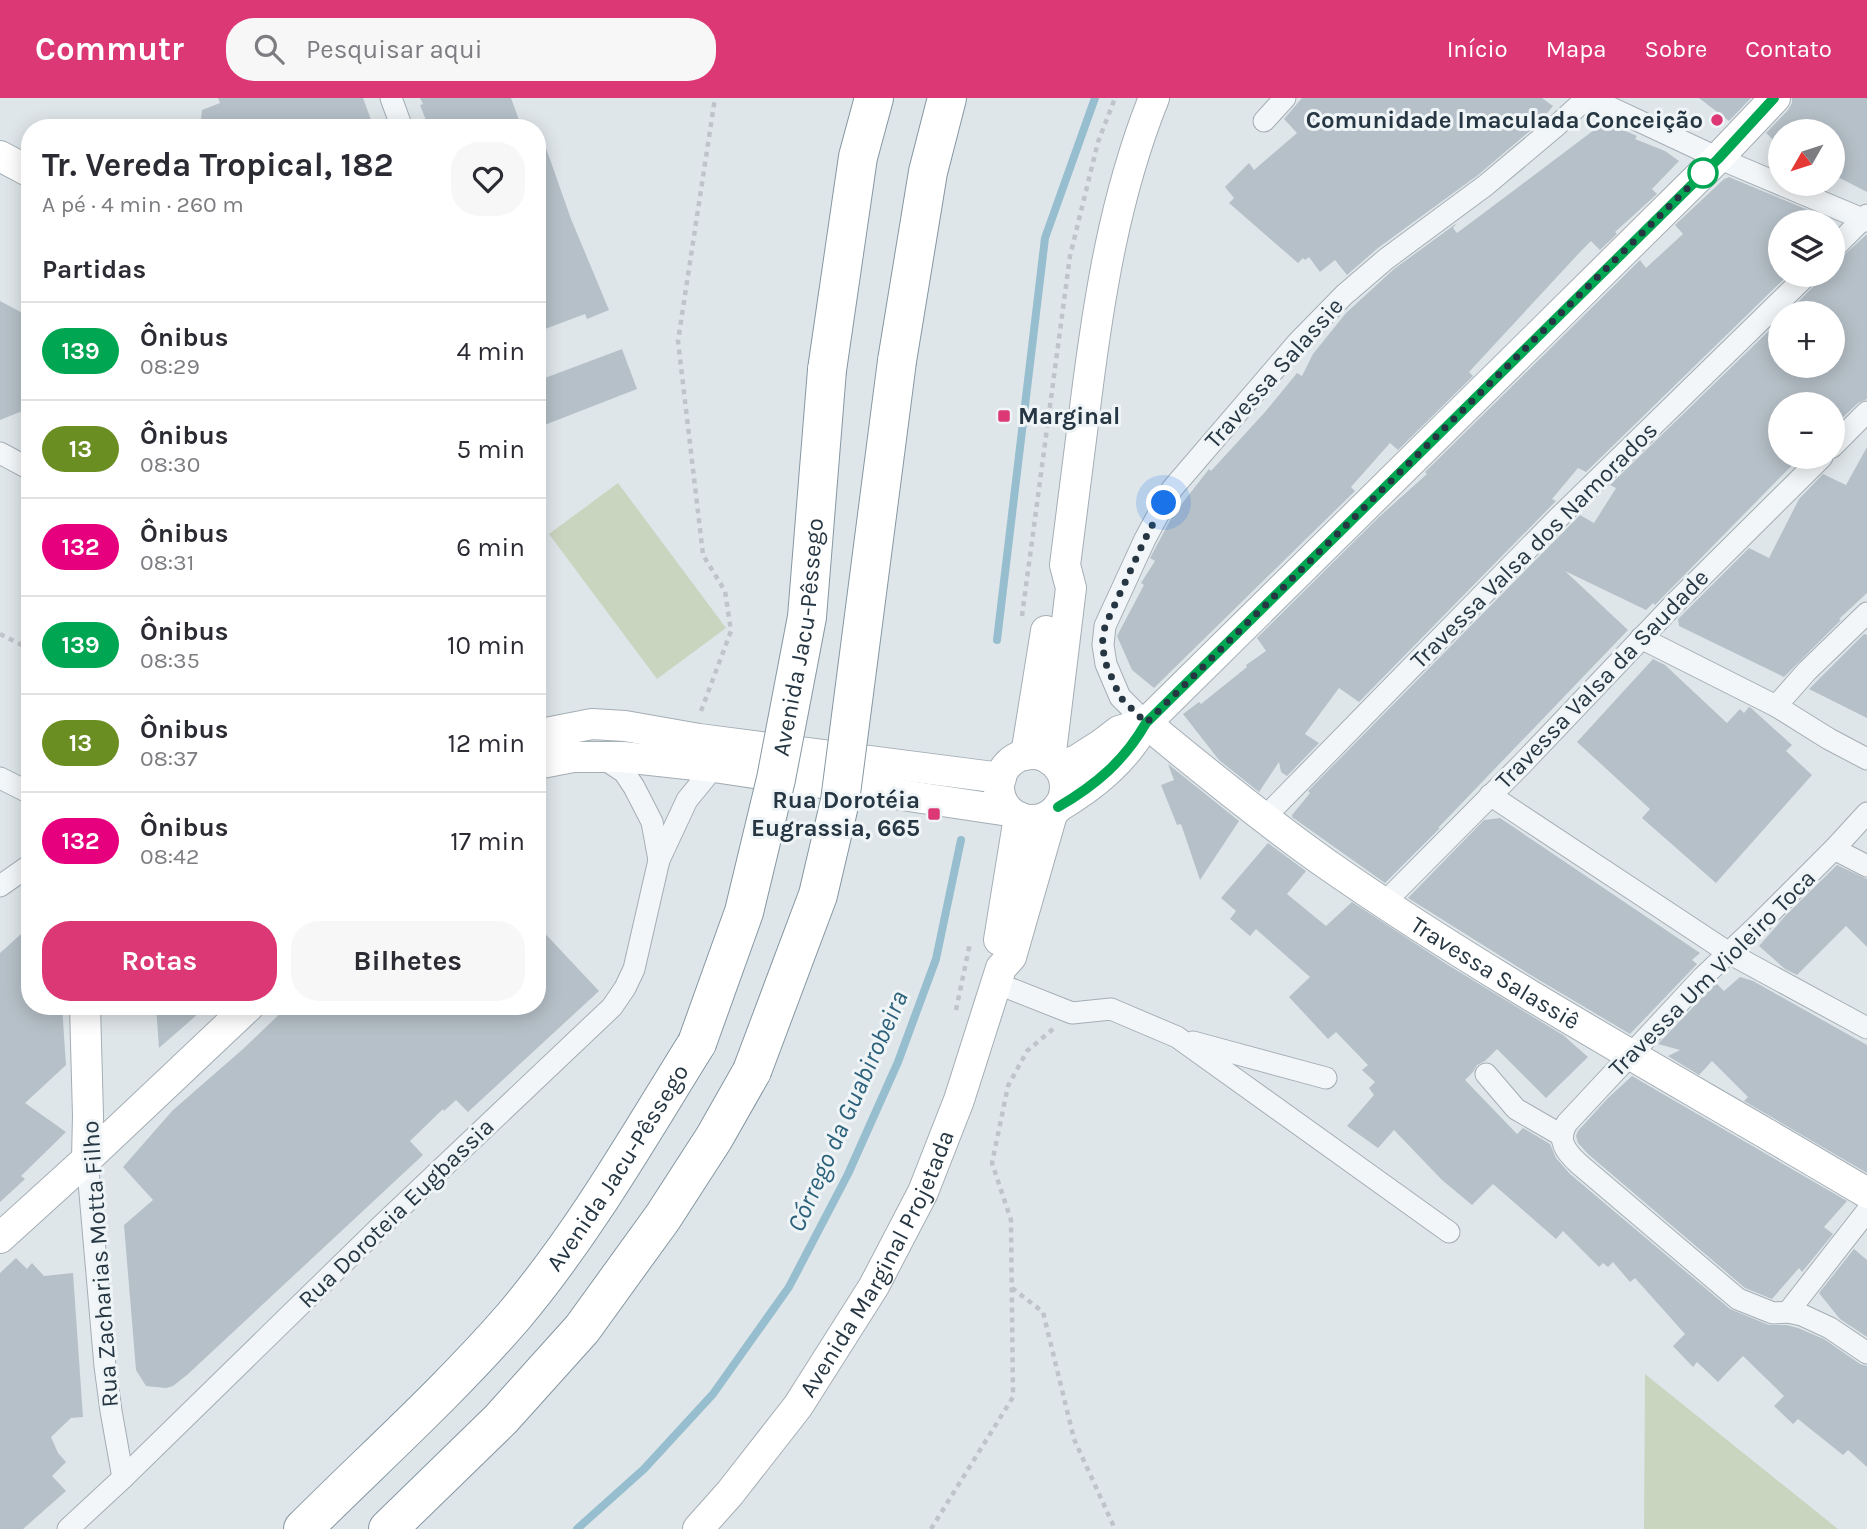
<!DOCTYPE html>
<html lang="pt">
<head>
<meta charset="utf-8">
<style>
	body { margin:0; font-family:Karla,sans-serif; background:#f7f7f7; color:#2b2b33; height:100vh; display:flex; flex-direction:column; font-size:26px; white-space:nowrap }
	* { box-sizing:border-box; margin:0 }
	p { font-size:23px; color:#7c7c81 }
	.icon { flex:none; width:38px; height:38px; fill:none; stroke:currentColor; stroke-width:2; stroke-linecap:round; stroke-linejoin:round }
	.map { position:relative; flex:1; overflow:hidden }
	.side { position:absolute; left:21px; top:21px; width:525px; height:896px; display:flex; flex-direction:column; background:#fff; border-radius:28px; box-shadow:0 4px 18px #0003 }
	.side>* { flex:none }
	.badge { padding:0 14px; border-radius:23px; font-size:24px; line-height:46px }
	.needle { width:46px; rotate:231deg }
	.controls { position:absolute; left:1768px; top:21px; display:grid; gap:14px }
	.controls a { display:grid; place-items:center; width:77px; height:77px; border-radius:50%; background:#fff; box-shadow:0 4px 18px #0003; font-size:35px }
	.you { position:absolute; width:35px; height:35px; margin:-18px; border:5px solid #fff; border-radius:50%; background:#1a73e8; box-shadow:0 0 0 10px #1a73e833 }
	.map>.badge { position:absolute; translate:-50% -50%; box-shadow:0 0 0 4px #fff }
	h2 { padding:0 21px; font-size:26px; line-height:63px }
	.round { display:grid; place-items:center; flex:none; width:74px; height:74px; border-radius:28px; background:#f7f7f7 }
	.headline { display:flex; align-items:center; justify-content:space-between; height:119px; padding:0 21px }
	h1 { font-size:33px; font-weight:700; line-height:52px }
	.action { display:flex; gap:14px; margin-top:auto; padding:14px 21px }
	.action a { flex:1; height:80px; border-radius:28px; background:#dc3875; color:#fff; font-size:28px; font-weight:700; line-height:80px; text-align:center }
	.action a+a { background:#f7f7f7; color:#2b2b33 }
	ul { padding:0; list-style:none }
	li { display:flex; align-items:center; gap:21px; height:98px; padding:0 21px; border-top:2px solid #e1e1e2 }
	li div { flex:1 }
	li b { display:block; font-size:26px }
	li em { font-style:normal }
	li .badge { min-width:77px; font-weight:700; text-align:center }
	header { display:flex; align-items:center; gap:42px; box-sizing:border-box; height:98px; padding:0 35px; background:#dc3875; color:#fff }
	header strong { font-size:33px }
	nav { display:flex; gap:38px; margin-inline-start:auto; font-size:24px }
	.search { width:490px; height:63px; background:#f7f7f7; display:flex; align-items:center; gap:18px; box-sizing:border-box; padding:0 24px; border-radius:28px; color:#7c7c81; font-size:26px }
	.map>svg:first-child { display:block }
	.green { fill:#cad5c0 }
	.lines { fill:none; stroke-linecap:round; stroke-linejoin:round }
	.stream { stroke:#97bece; stroke-width:8 }
	.building { fill:#b6c0c8 }
	.street-casing { stroke:#a4aeb5; stroke-width:23 }
	.secondary-casing { stroke:#a4aeb5; stroke-width:32 }
	.highway-casing { stroke:#8597a2; stroke-width:40 }
	.path { stroke:#bec4c9; stroke-width:4.5; stroke-dasharray:5 5; stroke-linecap:butt }
	.street { stroke:#f3f6f8; stroke-width:21 }
	.secondary { stroke:#fff; stroke-width:30 }
	.highway { stroke:#fff; stroke-width:38 }
	.highway-bridge-casing { stroke:#8597a2; stroke-width:40; stroke-linecap:butt }
	.highway-bridge { stroke:#fff; stroke-width:38 }
	.line-casing { stroke:#fff; stroke-width:16 }
	.line { stroke:#00a651; stroke-width:10 }
	.walk { stroke:#263743; stroke-width:7; stroke-dasharray:0 12.6 }
	.poi-dot { fill:#dc3875; stroke:#eff4f7; stroke-width:2.5 }
	.stop-dot { fill:#fff; stroke:#00a651; stroke-width:3.5 }
	.labels { text-anchor:middle; stroke-width:6; stroke-linejoin:round; paint-order:stroke }
	.poi-label { font-size:24px; font-weight:bold; fill:#263743; stroke:#eff4f7; text-anchor:end }
	.street-label { font-size:24px; fill:#263743; stroke:#eff4f7 }
	.water-label { font-size:26px; font-style:italic; fill:#2c617b; stroke:#eff4f7 }
</style>
</head>
<body>
<header>
<strong>Commutr</strong>
<div class="search"><svg class="icon" aria-label="search" viewBox="0 0 24 24"><circle cx="10" cy="10" r="6"/><path d="M15 15l6 6"/></svg>Pesquisar aqui</div>
<nav><a>Início</a><a>Mapa</a><a>Sobre</a><a>Contato</a></nav>
</header>
<div class="map">
<svg width="1867" height="1431" viewBox="0 0 1867 1431">
	<rect width="100%" height="100%" fill="#dfe6ea"/>
	<g class="green">
		<path d="M 618,385 L 726,530 L 657,581 L 549,436 Z"/>
		<path d="M 1645,1276 L 1838,1431 L 1644,1431 Z"/>
	</g>
	<g class="lines">
		<g class="stream">
			<path d="M 997,542 L 1045,140 L 1095,0"/>
			<path d="M 577,1431 L 644,1371 L 713,1296 L 789,1189 L 848,1076 L 898,964 L 936,861 L 961,742"/>
		</g>
	</g>
	<g class="building">
		<path d="M 218,0 L 363,0 L 374,30 L 200,30 L 202,12 L 220,5 Z"/>
		<path d="M 420,0 L 511,0 L 522,30 L 429,30 L 420,7 L 423,6 Z"/>
		<path d="M 1302,0 L 1542,0 L 1553,8 L 1538,26 L 1478,77 L 1378,150 L 1347,177 L 1335,162 L 1320,174 L 1309,159 L 1305,162 L 1303,160 L 1298,165 L 1229,105 L 1234,100 L 1225,89 L 1249,65 L 1254,72 L 1297,35 L 1284,21 Z"/>
		<path d="M 1699,0 L 1751,0 L 1729,23 Z"/>
		<path d="M 1792,0 L 1867,0 L 1867,94 L 1832,76 L 1832,33 L 1780,33 L 1780,48 L 1766,35 L 1788,12 L 1792,5 Z"/>
		<path d="M 1612,27 L 1637,38 L 1635,41 L 1665,53 L 1679,63 L 1652,91 L 1657,96 L 1615,134 L 1617,136 L 1600,152 L 1591,143 L 1581,153 L 1469,274 L 1473,278 L 1398,352 L 1390,345 L 1351,389 L 1355,393 L 1154,590 L 1132,572 L 1117,538 L 1144,487 L 1141,485 L 1155,463 L 1150,460 L 1173,417 L 1209,371 L 1211,373 L 1265,314 L 1297,275 L 1302,278 L 1313,256 L 1346,215 L 1394,171 L 1457,125 L 1453,130 L 1457,135 L 1598,29 Z"/>
		<path d="M 537,33 L 540,33 L 571,121 L 609,212 L 587,221 L 585,216 L 537,234 Z"/>
		<path d="M 1729,79 L 1815,115 L 1829,124 L 1780,124 L 1780,177 L 1788,177 L 1586,374 L 1578,370 L 1552,401 L 1556,403 L 1359,604 L 1339,590 L 1305,636 L 1319,645 L 1287,678 L 1281,674 L 1279,664 L 1259,694 L 1219,662 L 1183,616 L 1199,604 L 1201,606 L 1247,569 L 1246,567 L 1266,553 L 1257,540 L 1379,419 L 1427,376 L 1425,374 L 1640,162 L 1646,170 L 1683,136 L 1675,127 L 1724,81 Z"/>
		<path d="M 1867,136 L 1867,301 L 1858,305 L 1836,326 L 1842,314 L 1832,325 L 1832,306 L 1780,306 L 1780,359 L 1800,359 L 1655,507 L 1653,505 L 1646,512 L 1565,473 L 1628,532 L 1438,730 L 1440,730 L 1385,785 L 1292,719 L 1292,717 L 1310,695 L 1308,693 L 1580,417 L 1594,425 L 1616,390 L 1610,387 L 1780,222 L 1780,268 L 1832,268 L 1832,215 L 1787,215 L 1816,186 L 1820,177 L 1832,177 L 1832,168 Z"/>
		<path d="M 0,203 L 30,219 L 30,268 L 25,312 L 0,322 Z"/>
		<path d="M 622,251 L 637,291 L 542,328 L 537,316 L 537,283 Z"/>
		<path d="M 1867,349 L 1867,495 L 1839,521 L 1841,522 L 1784,579 L 1679,528 L 1678,521 L 1749,450 L 1769,460 L 1799,401 L 1823,376 L 1846,387 Z"/>
		<path d="M 1864,536 L 1867,537 L 1867,620 L 1809,591 Z"/>
		<path d="M 1653,561 L 1665,567 L 1727,625 L 1740,611 L 1744,615 L 1749,609 L 1751,610 L 1792,647 L 1786,653 L 1812,677 L 1716,785 L 1642,720 L 1650,711 L 1577,644 Z"/>
		<path d="M 1168,666 L 1239,723 L 1200,782 L 1181,726 L 1177,727 L 1161,687 L 1174,682 Z"/>
		<path d="M 1500,720 L 1700,855 L 1692,862 L 1697,866 L 1630,936 L 1534,879 L 1408,800 L 1484,722 Z"/>
		<path d="M 1268,745 L 1306,773 L 1287,796 L 1326,828 L 1352,804 L 1448,867 L 1563,937 L 1588,959 L 1546,1000 L 1497,951 L 1485,963 L 1477,967 L 1473,974 L 1465,982 L 1517,1036 L 1523,1030 L 1550,1046 L 1556,1060 L 1570,1076 L 1730,1211 L 1769,1227 L 1787,1227 L 1798,1230 L 1824,1241 L 1860,1266 L 1867,1268 L 1867,1369 L 1848,1352 L 1843,1357 L 1798,1321 L 1793,1326 L 1774,1308 L 1784,1298 L 1743,1258 L 1718,1284 L 1697,1264 L 1693,1269 L 1673,1248 L 1685,1236 L 1635,1180 L 1630,1184 L 1613,1164 L 1608,1169 L 1603,1165 L 1599,1169 L 1563,1133 L 1556,1141 L 1493,1086 L 1472,1107 L 1442,1082 L 1394,1032 L 1378,1050 L 1347,1028 L 1374,997 L 1369,990 L 1375,984 L 1362,972 L 1368,967 L 1336,934 L 1328,941 L 1289,899 L 1310,879 L 1256,831 L 1250,838 L 1230,821 L 1236,813 L 1221,800 Z"/>
		<path d="M 1837,767 L 1867,781 L 1867,849 L 1846,828 L 1797,877 L 1785,871 L 1759,848 L 1786,817 Z"/>
		<path d="M 537,827 L 599,893 L 468,1014 L 456,1002 L 444,1013 L 443,1011 L 410,1043 L 423,1057 L 187,1277 L 173,1288 L 166,1290 L 146,1288 L 136,1272 L 124,1127 L 153,1102 L 123,1069 L 173,1012 L 243,951 L 288,908 L 537,908 Z"/>
		<path d="M 30,828 L 30,908 L 62,908 L 66,967 L 25,1005 L 66,1034 L 21,1078 L 25,1081 L 0,1104 L 0,855 Z"/>
		<path d="M 1740,879 L 1753,883 L 1867,947 L 1867,1075 L 1744,1003 L 1748,999 L 1712,963 L 1699,977 L 1668,958 L 1680,952 L 1658,946 L 1716,885 L 1724,893 Z"/>
		<path d="M 156,908 L 207,908 L 159,950 Z"/>
		<path d="M 1632,978 L 1847,1103 L 1824,1129 L 1833,1136 L 1802,1174 L 1799,1170 L 1772,1201 L 1745,1190 L 1588,1056 L 1578,1045 L 1576,1038 L 1578,1033 L 1608,1000 Z"/>
		<path d="M 1854,1151 L 1867,1162 L 1867,1239 L 1840,1221 L 1819,1195 Z"/>
		<path d="M 16,1160 L 27,1171 L 32,1165 L 44,1178 L 73,1175 L 83,1319 L 71,1320 L 51,1339 L 58,1355 L 66,1364 L 52,1378 L 66,1393 L 23,1431 L 0,1431 L 0,1175 Z"/>
	</g>
	<g class="lines">
		<g class="street-casing">
			<g id="street">
				<path d="M 391,0 L 402,30"/>
				<path d="M 1590,0 L 1718,60 L 1867,123"/>
				<path d="M 1264,23 L 1285,0"/>
				<path d="M 1832,152 L 1867,117"/>
				<path d="M 1832,349 L 1867,314"/>
				<path d="M 0,355 L 30,371"/>
				<path d="M 1641,540 L 1776,608 L 1829,641 L 1867,661"/>
				<path d="M 1776,608 L 1807,573 L 1867,515"/>
				<path d="M 1146,625 L 1120,599 L 1106,566 L 1103,547 L 1105,528 L 1145,441 L 1172,391 L 1298,244 L 1344,197 L 1386,161 L 1486,87 L 1555,29 L 1587,0"/>
				<path d="M 601,659 L 624,674 L 634,689 L 652,724 L 659,762"/>
				<path d="M 0,680 L 30,695"/>
				<path d="M 1490,697 L 1729,855 L 1867,930"/>
				<path d="M 1867,715 L 1834,751 L 1761,824 L 1703,879 L 1567,1025 C 1556,1042 1566,1054 1579,1066 L 1738,1201 L 1773,1215 L 1788,1214 L 1802,1217 L 1830,1230 L 1867,1255"/>
				<path d="M 1264,720 L 1555,423 L 1807,177"/>
				<path d="M 1834,751 L 1867,768"/>
				<path d="M 0,788 L 30,767"/>
				<path d="M 1384,805 L 1523,665 L 1677,503 L 1822,359"/>
				<path d="M 996,885 L 1072,915 L 1111,911 L 1177,939 L 1449,1134"/>
				<path d="M 1193,944 L 1326,980"/>
				<path d="M 1486,976 L 1516,1011 L 1561,1037"/>
				<path d="M 87,1061 L 105,1268 L 111,1313 L 123,1380"/>
				<path d="M 1788,1214 L 1867,1113"/>
				<path d="M 68,1431 L 123,1380 L 382,1127 L 612,909 L 625,890 L 634,871 L 659,762 L 687,702 L 714,669"/>
			</g>
		</g>
		<g class="secondary-casing">
			<g id="secondary">
				<path d="M 0,58 L 30,74"/>
				<path id="s1" d="M 1146,625 C 1204,673 1263,721 1325,765 C 1498,886 1685,986 1867,1095"/>
				<path d="M 537,640 L 546,635 L 592,626 L 625,628 L 699,641 L 1001,680"/>
				<circle cx="1032" cy="689" r="33"/>
				<path d="M 1026,657 L 1046,533"/>
				<path d="M 1050,662 L 1071,490 L 1065,467 C 1072,412 1079,357 1086,302 C 1099,199 1115,97 1154,0"/>
				<path d="M 537,666 L 573,659 L 623,659 L 714,669 L 1009,713"/>
				<path d="M 1058,669 L 1077,662 L 1102,646 L 1119,633 L 1146,625"/>
				<path d="M 1058,709 C 1095,687 1124,663 1146,625 L 1718,60 L 1775,0"/>
				<path d="M 999,842 L 1019,719"/>
				<path d="M 85,908 L 88,1018 L 87,1061"/>
				<path d="M 0,1140 L 87,1061 L 249,908"/>
				<path id="s2" d="M 698,1431 L 730,1395 L 798,1308 L 874,1188 L 923,1094 L 959,1002 L 1001,870 L 1011,859 L 1052,716"/>
			</g>
		</g>
		<g class="highway-casing">
			<g id="highway">
				<path d="M 897,263 L 928,74 L 947,0"/>
				<path d="M 827,272 L 858,59 L 874,0"/>
				<path id="s3" d="M 303,1431 C 373,1361 448,1294 513,1219 C 584,1135 639,1038 697,945"/>
				<path d="M 388,1431 L 501,1321 L 582,1231 L 663,1119 L 714,1040 L 752,973"/>
			</g>
		</g>
		<g class="path">
			<path d="M 1022,518 L 1070,158 L 1098,44 L 1115,0"/>
			<path d="M 0,536 L 30,551"/>
			<path d="M 701,613 L 731,533 L 725,493 L 703,457 L 678,243 L 715,0"/>
			<path d="M 956,912 L 970,845"/>
			<path d="M 1012,1190 L 1043,1214 L 1074,1341 L 1115,1431"/>
			<path d="M 931,1431 L 1013,1299 L 1011,1122 L 992,1065 L 1008,988 L 1027,953 L 1053,931"/>
		</g>
		<use href="#street" class="street"/>
		<use href="#secondary" class="secondary"/>
		<use href="#highway" class="highway"/>
		<g class="highway-bridge-casing">
			<g id="highway-bridge">
				<path id="s4" d="M 697,945 L 744,814 L 776,681 L 807,519 L 827,272"/>
				<path d="M 752,973 L 818,797 L 840,703 L 897,263"/>
			</g>
		</g>
		<use href="#highway-bridge" class="highway-bridge"/>
	</g>
	<g class="lines">
		<g class="line-casing">
			<path id="line" d="M 1058,709 C 1096,687 1124,663 1146,625 L 1718,61 L 1774,0"/>
		</g>
		<use href="#line" class="line"/>
		<path class="walk" d="M 1164,405 L 1145,441 L 1105,528 L 1102,547 L 1106,566 L 1120,599 L 1146,625 L 1703,75"/>
	</g>
	<g class="poi-dot">
		<circle cx="1717" cy="22" r="7"/>
		<rect x="997" y="311" width="14" height="14" rx="3.5"/>
		<rect x="927" y="709" width="14" height="14" rx="3.5"/>
	</g>
	<circle class="stop-dot" cx="1703" cy="75" r="14"/>
	<g class="labels">
		<g class="poi-label">
			<text x="1703" y="30">Comunidade Imaculada Conceição</text>
			<text x="1018" y="326" text-anchor="start">Marginal</text>
			<text x="920" y="710">Rua Dorotéia<tspan x="920" dy="28">Eugrassia, 665</tspan></text>
		</g>
		<g class="street-label">
			<text transform="translate(1274 275) rotate(-48)" y="8">Travessa Salassie</text>
			<text transform="translate(1534 447) rotate(-45)" y="8">Travessa Valsa dos Namorados</text>
			<text dy="8" stroke="none"><textPath href="#s4" startOffset="420">Avenida Jacu-Pêssego</textPath></text>
			<text transform="translate(1602 581) rotate(-46)" y="8">Travessa Valsa da Saudade</text>
			<text dy="8" stroke="none"><textPath href="#s1" startOffset="430">Travessa Salassiê</textPath></text>
			<text transform="translate(1712 875) rotate(-45)" y="8">Travessa Um Violeiro Toca</text>
			<text dy="8" stroke="none"><textPath href="#s3" startOffset="481">Avenida Jacu-Pêssego</textPath></text>
			<text transform="translate(396 1115) rotate(-44)" y="8">Rua Doroteia Eugbassia</text>
			<text dy="8" stroke="none"><textPath href="#s2" startOffset="322">Avenida Marginal Projetada</textPath></text>
			<text transform="translate(100 1166) rotate(-94)" y="8">Rua Zacharias Motta Filho</text>
		</g>
		<g class="water-label">
			<text transform="translate(847 1013) rotate(-66)" y="9">Córrego da Guabirobeira</text>
		</g>
	</g>
</svg>
<div class="controls">
<a><svg class="needle" viewBox="-14 -14 28 28"><path d="M0-13l5 13h-10z" fill="#e53935"/><path d="M0 13l5-13h-10z" fill="#7c7c81"/></svg></a>
<a><svg class="icon" aria-label="layers" viewBox="0 0 24 24"><path d="M12 4l9 5-9 5-9-5zM3 14l9 5 9-5"/></svg></a>
<a>+</a>
<a>−</a>
</div>
<div class="you" style="left:1164px;top:405px"></div>
<section class="side">
<div class="headline"><div><h1>Tr. Vereda Tropical, 182</h1><p>A pé · 4 min · 260 m</p></div><a class="round"><svg class="icon" aria-label="heart" viewBox="0 0 24 24"><path d="M12 20l-8-8c-3-5 5-10 8-4 3-6 11-1 8 4z"/></svg></a></div>
<h2>Partidas</h2>
<ul>
<li><span class="badge" style="background:#00a651;color:#fff">139</span><div><b>Ônibus</b><p>08:29</p></div><em>4 min</em></li>
<li><span class="badge" style="background:#6b8e23;color:#fff">13</span><div><b>Ônibus</b><p>08:30</p></div><em>5 min</em></li>
<li><span class="badge" style="background:#e6007e;color:#fff">132</span><div><b>Ônibus</b><p>08:31</p></div><em>6 min</em></li>
<li><span class="badge" style="background:#00a651;color:#fff">139</span><div><b>Ônibus</b><p>08:35</p></div><em>10 min</em></li>
<li><span class="badge" style="background:#6b8e23;color:#fff">13</span><div><b>Ônibus</b><p>08:37</p></div><em>12 min</em></li>
<li><span class="badge" style="background:#e6007e;color:#fff">132</span><div><b>Ônibus</b><p>08:42</p></div><em>17 min</em></li>
</ul>
<div class="action"><a>Rotas</a><a>Bilhetes</a></div>
</section>
</div>
</body>
</html>
